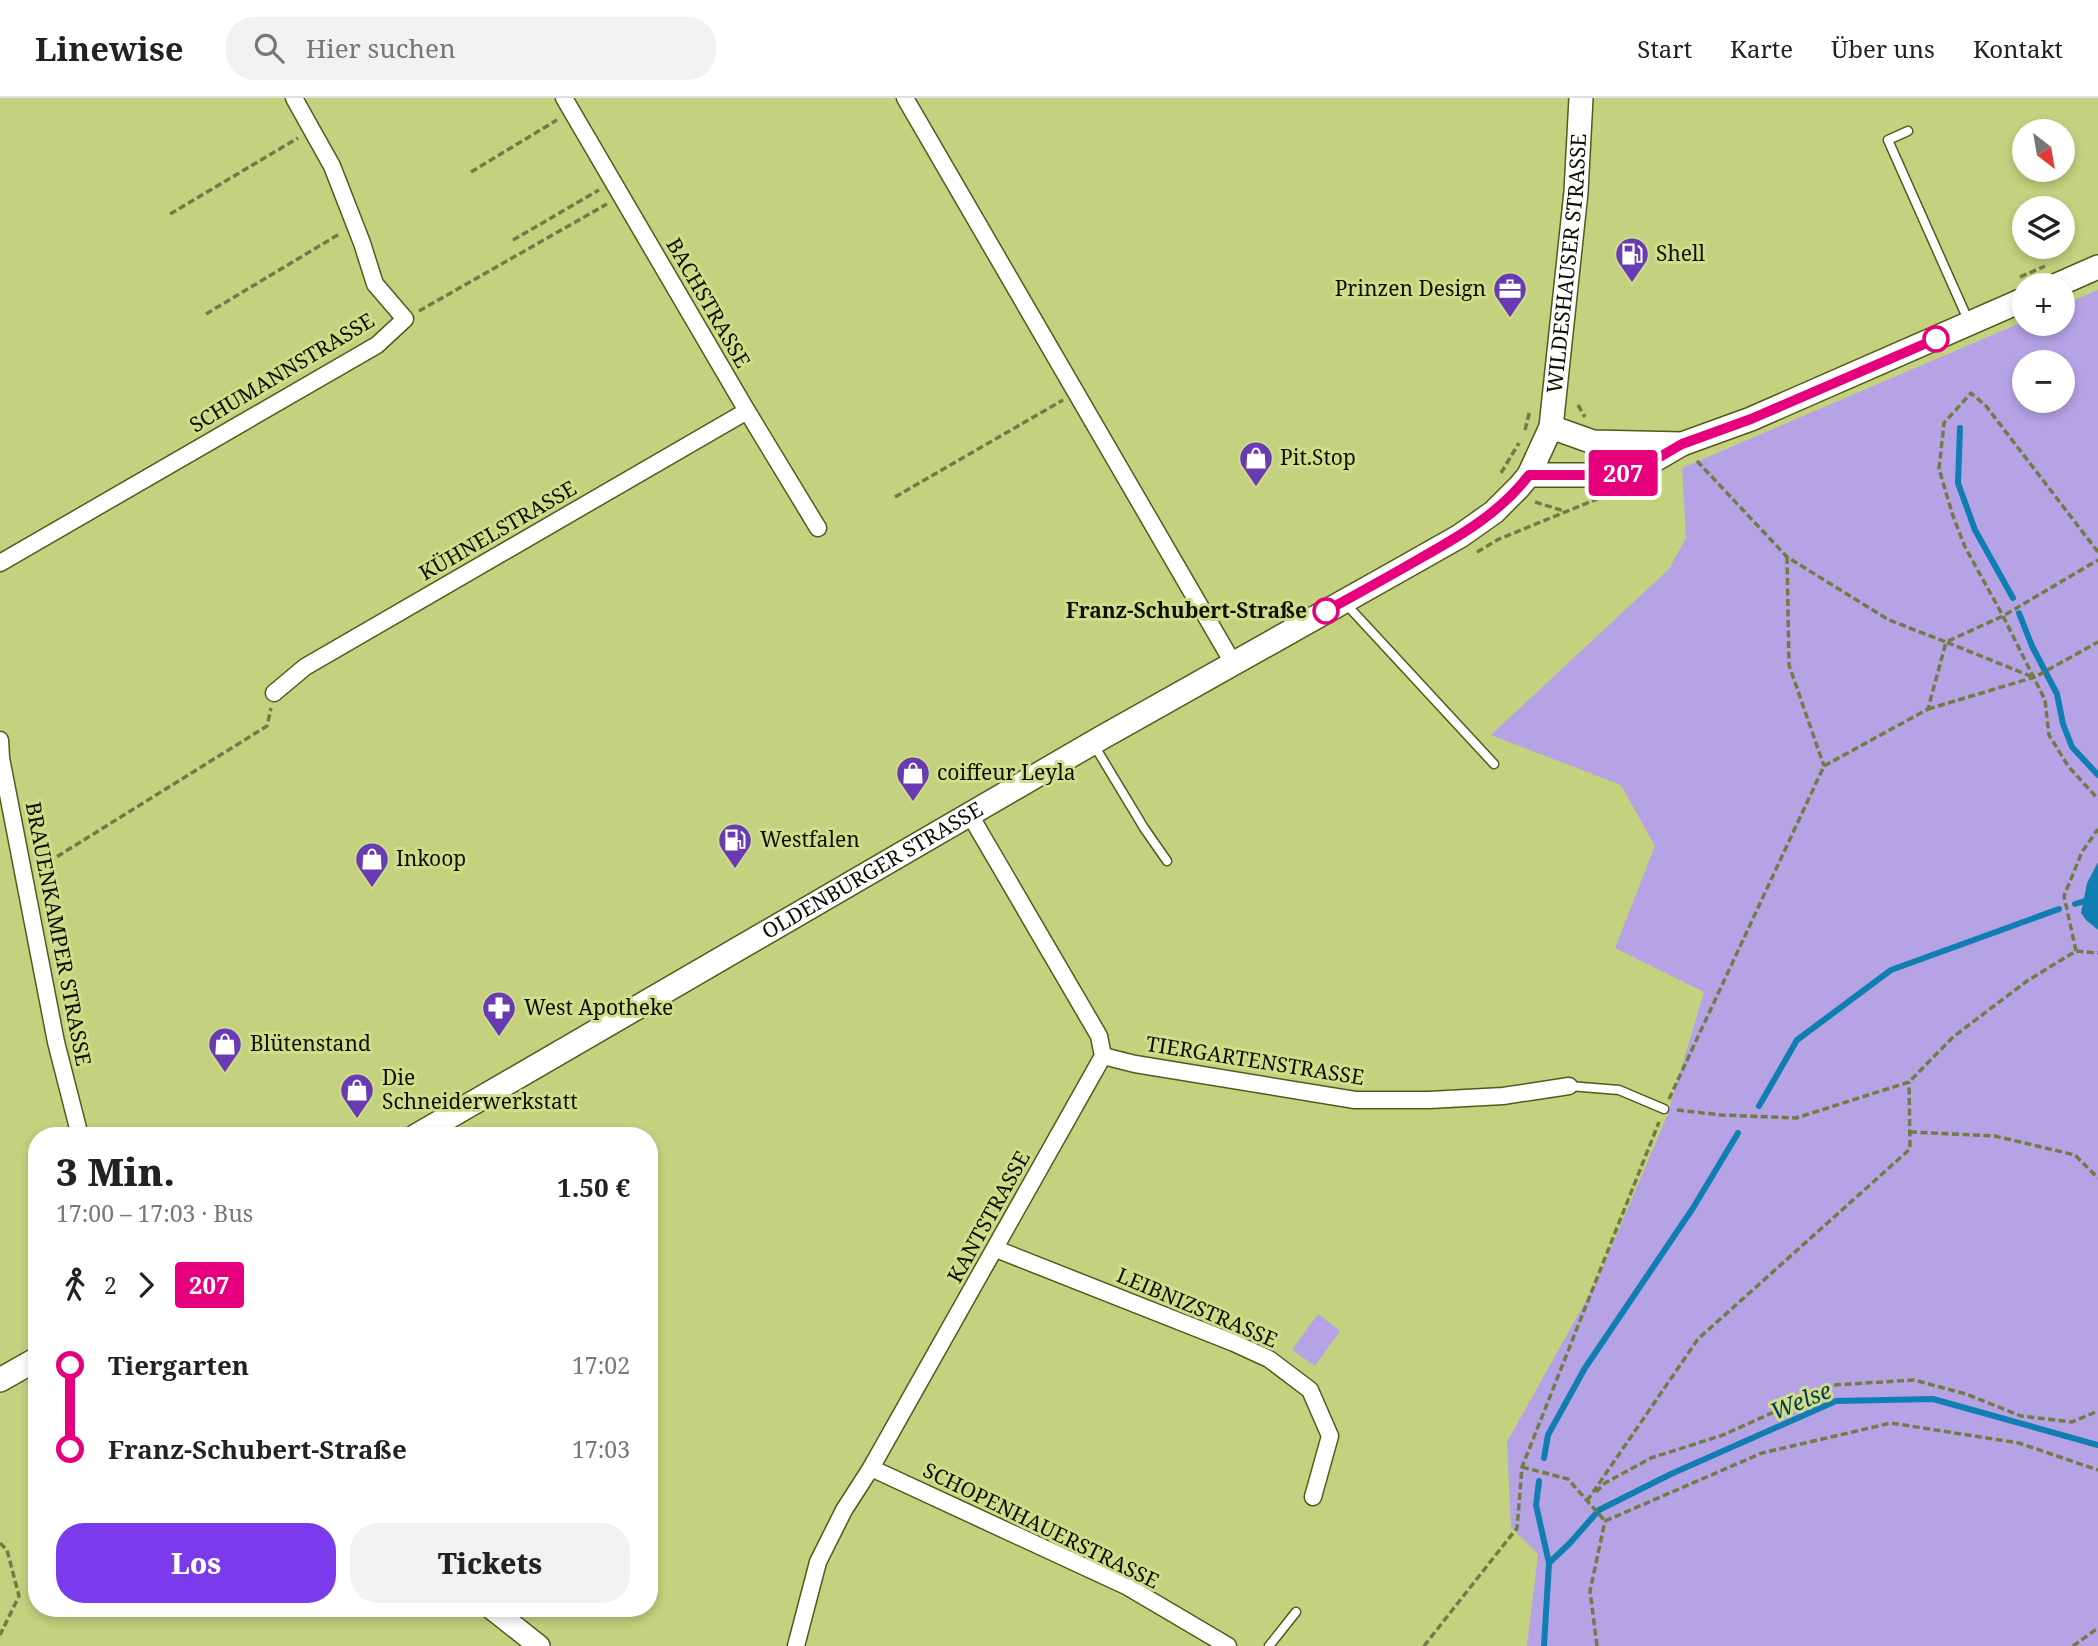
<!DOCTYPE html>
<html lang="de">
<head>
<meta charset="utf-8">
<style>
	body { margin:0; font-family:"Noto Serif",serif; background:#f2f2f2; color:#222; height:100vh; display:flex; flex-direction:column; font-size:26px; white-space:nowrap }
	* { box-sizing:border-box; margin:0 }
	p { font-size:23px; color:#767676 }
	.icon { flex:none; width:38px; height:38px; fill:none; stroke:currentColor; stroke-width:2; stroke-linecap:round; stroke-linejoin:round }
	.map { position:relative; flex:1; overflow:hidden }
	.sheet { position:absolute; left:28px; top:1029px; width:630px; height:490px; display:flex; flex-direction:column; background:#fff; border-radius:28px; box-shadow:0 4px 10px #0003 }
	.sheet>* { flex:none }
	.badge { padding:0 14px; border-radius:5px; font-size:24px; line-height:46px }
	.needle { width:46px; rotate:149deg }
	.controls { position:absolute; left:2012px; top:21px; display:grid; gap:14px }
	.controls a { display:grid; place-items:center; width:63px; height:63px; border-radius:50%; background:#fff; box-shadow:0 4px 10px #0003; font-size:35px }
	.map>.badge { position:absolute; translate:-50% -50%; box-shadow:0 0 0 4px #fff }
	.legs { display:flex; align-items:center; gap:10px; height:77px; padding:0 28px; font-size:23px }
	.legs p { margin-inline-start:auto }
	.overview { display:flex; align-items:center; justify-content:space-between; height:119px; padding:0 28px }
	h1 { font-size:38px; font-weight:800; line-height:52px }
	.button { display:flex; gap:14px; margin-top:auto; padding:14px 28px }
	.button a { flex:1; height:80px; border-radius:28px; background:#7c3aed; color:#fff; font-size:28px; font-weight:800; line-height:80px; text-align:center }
	.button a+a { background:#f2f2f2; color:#222 }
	ul { padding:0 28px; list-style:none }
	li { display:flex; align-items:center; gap:24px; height:84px; font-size:26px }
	li i { display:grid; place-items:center; width:10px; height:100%; margin:0 9px; background:currentColor }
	li i::after { content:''; width:18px; height:18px; margin:-9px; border:5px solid; border-radius:50%; background:#fff }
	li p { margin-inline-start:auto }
	li:first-child i { background:linear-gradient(#0000 50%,currentColor 0) }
	li:last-child i { background:linear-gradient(currentColor 50%,#0000 0) }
	header { display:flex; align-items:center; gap:42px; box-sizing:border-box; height:98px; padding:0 35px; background:#fff; border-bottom:2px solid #e0e0e0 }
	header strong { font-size:33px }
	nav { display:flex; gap:38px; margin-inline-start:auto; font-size:24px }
	.search { width:490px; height:63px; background:#f2f2f2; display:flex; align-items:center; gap:18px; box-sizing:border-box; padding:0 24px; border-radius:28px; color:#767676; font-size:26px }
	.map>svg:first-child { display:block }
	.green { fill:#b5a3e5; fill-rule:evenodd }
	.water { fill:#107eb0 }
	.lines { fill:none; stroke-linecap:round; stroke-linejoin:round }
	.stream { stroke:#107eb0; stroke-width:6 }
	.service-casing { stroke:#525a1b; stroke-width:11 }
	.minor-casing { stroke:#525a1b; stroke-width:19 }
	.tertiary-casing { stroke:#525a1b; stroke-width:24 }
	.secondary-casing { stroke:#525a1b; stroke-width:26 }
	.path { stroke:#727b46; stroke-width:3.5; stroke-dasharray:7 3.5; stroke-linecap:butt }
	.service { stroke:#fff; stroke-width:8 }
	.minor { stroke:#fff; stroke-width:16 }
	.tertiary { stroke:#fff; stroke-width:21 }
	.secondary { stroke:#fff; stroke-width:23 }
	.line-1-casing { stroke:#fff; stroke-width:16 }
	.line-1 { stroke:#e6007e; stroke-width:10 }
	.stop-1-dot { fill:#fff; stroke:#e6007e; stroke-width:3.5 }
	.labels { text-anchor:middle; stroke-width:6; stroke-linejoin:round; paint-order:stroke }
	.poi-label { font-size:21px; fill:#0d1000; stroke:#d0de8b; text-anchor:start }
	.street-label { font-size:21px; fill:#0d1000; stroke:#d0de8b }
	.stop-label { font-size:21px; font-weight:bold; fill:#0d1000; stroke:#d0de8b; text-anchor:end }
	.water-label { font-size:23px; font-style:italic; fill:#023b55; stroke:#d0de8b }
</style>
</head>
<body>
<header>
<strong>Linewise</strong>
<div class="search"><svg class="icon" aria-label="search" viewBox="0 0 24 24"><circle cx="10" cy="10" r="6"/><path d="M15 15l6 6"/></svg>Hier suchen</div>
<nav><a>Start</a><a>Karte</a><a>Über uns</a><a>Kontakt</a></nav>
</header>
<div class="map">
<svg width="2098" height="1548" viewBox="0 0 2098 1548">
	<rect width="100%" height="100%" fill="#c4d17f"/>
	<g class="green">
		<path d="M 2098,192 L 2098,764 L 2087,785 L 2081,814 L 2086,822 L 2098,832 L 2098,1548 L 1527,1548 L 1538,1456 L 1511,1429 L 1507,1344 L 1597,1183 L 1667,1018 L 1704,894 L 1615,850 L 1655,748 L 1621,687 L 1491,637 L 1669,471 L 1686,440 L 1682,370 L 2025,223 L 2025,226 L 2063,226 L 2063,207 ZM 2025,264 L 2063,264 L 2063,303 L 2025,303 Z"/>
		<path d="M 1318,1216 L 1340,1233 L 1315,1268 L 1292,1252 Z"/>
	</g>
	<path class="water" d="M 2098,764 L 2098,832 L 2086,822 L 2081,815 L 2087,785 Z"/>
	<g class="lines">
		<g class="stream">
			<path d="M 1960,330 L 1958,385 L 1975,432 L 2013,500"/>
			<path d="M 2019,515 L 2032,548 L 2057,596 L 2063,626 L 2072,649 L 2098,677"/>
			<path d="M 2075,806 L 2098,799"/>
			<path d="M 1759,1008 L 1797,942 L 1891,872 L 2059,811"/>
			<path d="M 1544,1360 L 1548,1337 L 1585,1270 L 1693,1110 L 1738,1035"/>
			<path d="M 1539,1383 L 1536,1407 L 1549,1465"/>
			<path d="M 1544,1548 L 1549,1465 L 1570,1445 L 1599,1412 L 1671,1376 L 1836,1303 L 1933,1301 L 2098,1347"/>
		</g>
		<g class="service-casing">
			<g id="service">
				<path d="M 1908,33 L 1888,42 L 1969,224"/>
				<path d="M 1346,506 L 1494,666"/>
				<path d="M 1094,647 L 1144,730 L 1167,763"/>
				<path d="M 1569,988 L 1619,992 L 1664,1011"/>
				<path d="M 1269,1548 L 1296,1514"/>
			</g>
		</g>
		<g class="minor-casing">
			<g id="minor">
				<path d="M 564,0 L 747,313 L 818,430"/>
				<path d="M 905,0 L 1233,565"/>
				<path d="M 0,465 L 377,247 L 405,221 L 375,186 L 362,145 L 332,68 L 294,0"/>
				<path d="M 274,595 L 305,569 L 747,313"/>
				<path d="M 0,642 L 1,660 L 56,944 L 80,1038"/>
				<path d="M 1103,958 L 1135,966 L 1355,1002 L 1429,1002 L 1503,998 L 1569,988"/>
				<path d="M 996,1151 L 1234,1245 L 1269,1261 L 1310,1292 L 1330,1338 L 1313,1399"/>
				<path d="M 871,1370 L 1128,1489 L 1228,1548"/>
				<path d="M 796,1548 L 818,1464 L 844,1412 L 871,1370 L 1103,958 L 1099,938 L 970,717"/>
			</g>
		</g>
		<g class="tertiary-casing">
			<path id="tertiary" d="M 491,1510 L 539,1548"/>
		</g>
		<g class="secondary-casing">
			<g id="secondary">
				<path d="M 2057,187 L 2098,169"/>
				<path d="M 1551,329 L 1593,344 L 1682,346 L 1751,321 L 2025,201"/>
				<path d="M 1529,377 L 1619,377 L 1651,364 L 1682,346"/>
				<path id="s1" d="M 416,1038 L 1101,640 L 1391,477 L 1460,438 L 1494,414 L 1519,389 L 1529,377 L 1551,329 L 1576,94 L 1581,0"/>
				<path d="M 0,1282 L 37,1261"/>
			</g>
		</g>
		<g class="path">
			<path d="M 471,74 L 557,22"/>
			<path d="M 170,116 L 298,40"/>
			<path d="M 513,142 L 599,92"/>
			<path d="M 2020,179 L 2045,168"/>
			<path d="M 419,213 L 607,106"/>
			<path d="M 206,216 L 341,135"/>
			<path d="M 1578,307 L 1585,319"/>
			<path d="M 1525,332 L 1530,312"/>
			<path d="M 1697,363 L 1787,459 L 1889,522 L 1946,544 L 2003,518 L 2098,462"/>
			<path d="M 1501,375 L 1519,345"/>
			<path d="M 895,399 L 1063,302"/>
			<path d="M 1535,404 L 1564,413"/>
			<path d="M 1477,454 L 1499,441 L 1602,399"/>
			<path d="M 2098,454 L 1986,308 L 1971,295 L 1944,325 L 1939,371 L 1953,418 L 1965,449 L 2003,518 L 2045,602 L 2049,637 L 2068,668 L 2098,701"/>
			<path d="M 1787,459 L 1789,567 L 1824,668"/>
			<path d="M 1928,611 L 2035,579 L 2098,544"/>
			<path d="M 38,767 L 50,763 L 267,628 L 271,610"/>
			<path d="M 2076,853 L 2064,798 L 2082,754 L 2098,731"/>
			<path d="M 1669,1001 L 1824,668 L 1928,611 L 1946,544 L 2033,579"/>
			<path d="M 1677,1012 L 1721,1017 L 1796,1020 L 1909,984 L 1953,939 L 2027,883 L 2076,853 L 2098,855"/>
			<path d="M 1910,1034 L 1995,1038 L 2075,1057 L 2098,1080"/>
			<path d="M 1522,1369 L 1568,1381 L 1605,1423"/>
			<path d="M 1596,1394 L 1605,1385 L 1651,1360 L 1723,1337 L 1834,1287 L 1914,1282 L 1966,1296 L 2021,1318 L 2072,1324 L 2098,1313"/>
			<path d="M 1587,1403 L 1698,1241 L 1910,1051 L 1909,984"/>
			<path d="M 1605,1423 L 1762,1355 L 1891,1325 L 2019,1345 L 2098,1372"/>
			<path d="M 0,1445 L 7,1452 L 19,1498 L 0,1537"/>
			<path d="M 1424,1548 L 1517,1430 L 1522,1369 L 1659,1024"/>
			<path d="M 1597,1548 L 1590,1493 L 1605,1423"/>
			<path d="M 2073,1548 L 2098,1530"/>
		</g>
		<use href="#service" class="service"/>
		<use href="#minor" class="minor"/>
		<use href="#tertiary" class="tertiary"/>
		<use href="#secondary" class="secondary"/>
	</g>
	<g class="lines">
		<g class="line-1-casing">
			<path id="line-1" d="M 1326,513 C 1357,496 1388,479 1419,461 C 1460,438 1500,415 1529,377 L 1619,377 L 1651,364 L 1682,346 L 1751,321 L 1936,241"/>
		</g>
		<use href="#line-1" class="line-1"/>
	</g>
	<defs>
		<g id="fuel-pin" transform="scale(1.75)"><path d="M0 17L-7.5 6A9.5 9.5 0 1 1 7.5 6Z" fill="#693bb3" stroke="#d0de8b"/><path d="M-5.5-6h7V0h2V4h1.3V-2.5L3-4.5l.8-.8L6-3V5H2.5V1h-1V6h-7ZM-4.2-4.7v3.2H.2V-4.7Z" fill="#fff"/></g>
		<g id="office-pin" transform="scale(1.75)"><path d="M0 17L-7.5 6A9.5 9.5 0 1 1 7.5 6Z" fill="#693bb3" stroke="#d0de8b"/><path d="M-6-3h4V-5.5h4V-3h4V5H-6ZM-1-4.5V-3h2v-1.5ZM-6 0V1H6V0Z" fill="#fff"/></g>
		<g id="shop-pin" transform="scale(1.75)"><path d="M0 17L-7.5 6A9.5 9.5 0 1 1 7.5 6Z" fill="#693bb3" stroke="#d0de8b"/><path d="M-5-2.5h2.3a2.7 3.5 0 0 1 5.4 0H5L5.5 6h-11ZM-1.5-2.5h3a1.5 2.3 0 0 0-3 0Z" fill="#fff"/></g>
		<g id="pharmacy-pin" transform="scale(1.75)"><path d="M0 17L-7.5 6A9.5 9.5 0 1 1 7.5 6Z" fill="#693bb3" stroke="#d0de8b"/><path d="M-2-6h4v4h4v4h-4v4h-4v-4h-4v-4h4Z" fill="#fff"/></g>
	</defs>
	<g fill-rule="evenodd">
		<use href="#fuel-pin" x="1632" y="156"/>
		<use href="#office-pin" x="1510" y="191"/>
		<use href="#shop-pin" x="1256" y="360"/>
		<use href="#shop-pin" x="913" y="675"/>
		<use href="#fuel-pin" x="735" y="742"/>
		<use href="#shop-pin" x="372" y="761"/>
		<use href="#pharmacy-pin" x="499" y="910"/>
		<use href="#shop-pin" x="225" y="946"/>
		<use href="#shop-pin" x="357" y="992"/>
	</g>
	<g class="stop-1-dot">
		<circle cx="1936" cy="241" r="12"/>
		<circle cx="1326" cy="513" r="12"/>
	</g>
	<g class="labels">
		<g class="poi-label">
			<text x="1656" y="163">Shell</text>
			<text x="1486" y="198" text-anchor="end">Prinzen Design</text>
			<text x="1280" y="367">Pit.Stop</text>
			<text x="937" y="682">coiffeur Leyla</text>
			<text x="760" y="749">Westfalen</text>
			<text x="396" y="768">Inkoop</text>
			<text x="524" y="917">West Apotheke</text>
			<text x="250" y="953">Blütenstand</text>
			<text x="382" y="987">Die<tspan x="382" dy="24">Schneiderwerkstatt</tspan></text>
		</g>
		<g class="street-label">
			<text dy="7" stroke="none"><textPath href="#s1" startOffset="1514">WILDESHAUSER STRASSE</textPath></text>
			<text transform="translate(708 205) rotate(60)" y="7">BACHSTRASSE</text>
			<text transform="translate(282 275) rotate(-31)" y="7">SCHUMANNSTRASSE</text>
			<text transform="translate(498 433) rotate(-30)" y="7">KÜHNELSTRASSE</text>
			<text dy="7" stroke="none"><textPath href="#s1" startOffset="528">OLDENBURGER STRASSE</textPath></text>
			<text transform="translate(58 836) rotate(79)" y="7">BRAUENKAMPER STRASSE</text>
			<text transform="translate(1255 963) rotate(9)" y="7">TIERGARTENSTRASSE</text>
			<text transform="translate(989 1119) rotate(-61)" y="7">KANTSTRASSE</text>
			<text transform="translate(1197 1210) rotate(23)" y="7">LEIBNIZSTRASSE</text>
			<text transform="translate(1041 1428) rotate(26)" y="7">SCHOPENHAUERSTRASSE</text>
		</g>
		<g class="stop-label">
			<text x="1307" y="520">Franz-Schubert-Straße</text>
		</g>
		<g class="water-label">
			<text transform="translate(1801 1303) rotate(-22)" y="8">Welse</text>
		</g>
	</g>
</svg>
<div class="controls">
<a><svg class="needle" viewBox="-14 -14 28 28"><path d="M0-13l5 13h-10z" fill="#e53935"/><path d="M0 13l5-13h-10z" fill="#767676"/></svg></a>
<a><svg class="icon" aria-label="layers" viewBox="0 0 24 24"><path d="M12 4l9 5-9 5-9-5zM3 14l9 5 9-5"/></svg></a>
<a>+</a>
<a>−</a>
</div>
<b class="badge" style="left:1623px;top:375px;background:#e6007e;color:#fff">207</b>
<section class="sheet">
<div class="overview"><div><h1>3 Min.</h1><p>17:00 – 17:03 · Bus</p></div><b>1.50 €</b></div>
<div class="legs"><svg class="icon" aria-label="walk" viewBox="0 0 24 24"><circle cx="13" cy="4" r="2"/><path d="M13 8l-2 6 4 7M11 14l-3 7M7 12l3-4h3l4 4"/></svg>2<svg class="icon" aria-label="forward" viewBox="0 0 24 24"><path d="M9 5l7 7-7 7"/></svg><b class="badge" style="background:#e6007e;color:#fff">207</b></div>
<ul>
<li><i style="color:#e6007e"></i><b>Tiergarten</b><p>17:02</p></li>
<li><i style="color:#e6007e"></i><b>Franz-Schubert-Straße</b><p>17:03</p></li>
</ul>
<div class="button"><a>Los</a><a>Tickets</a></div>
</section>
</div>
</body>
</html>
